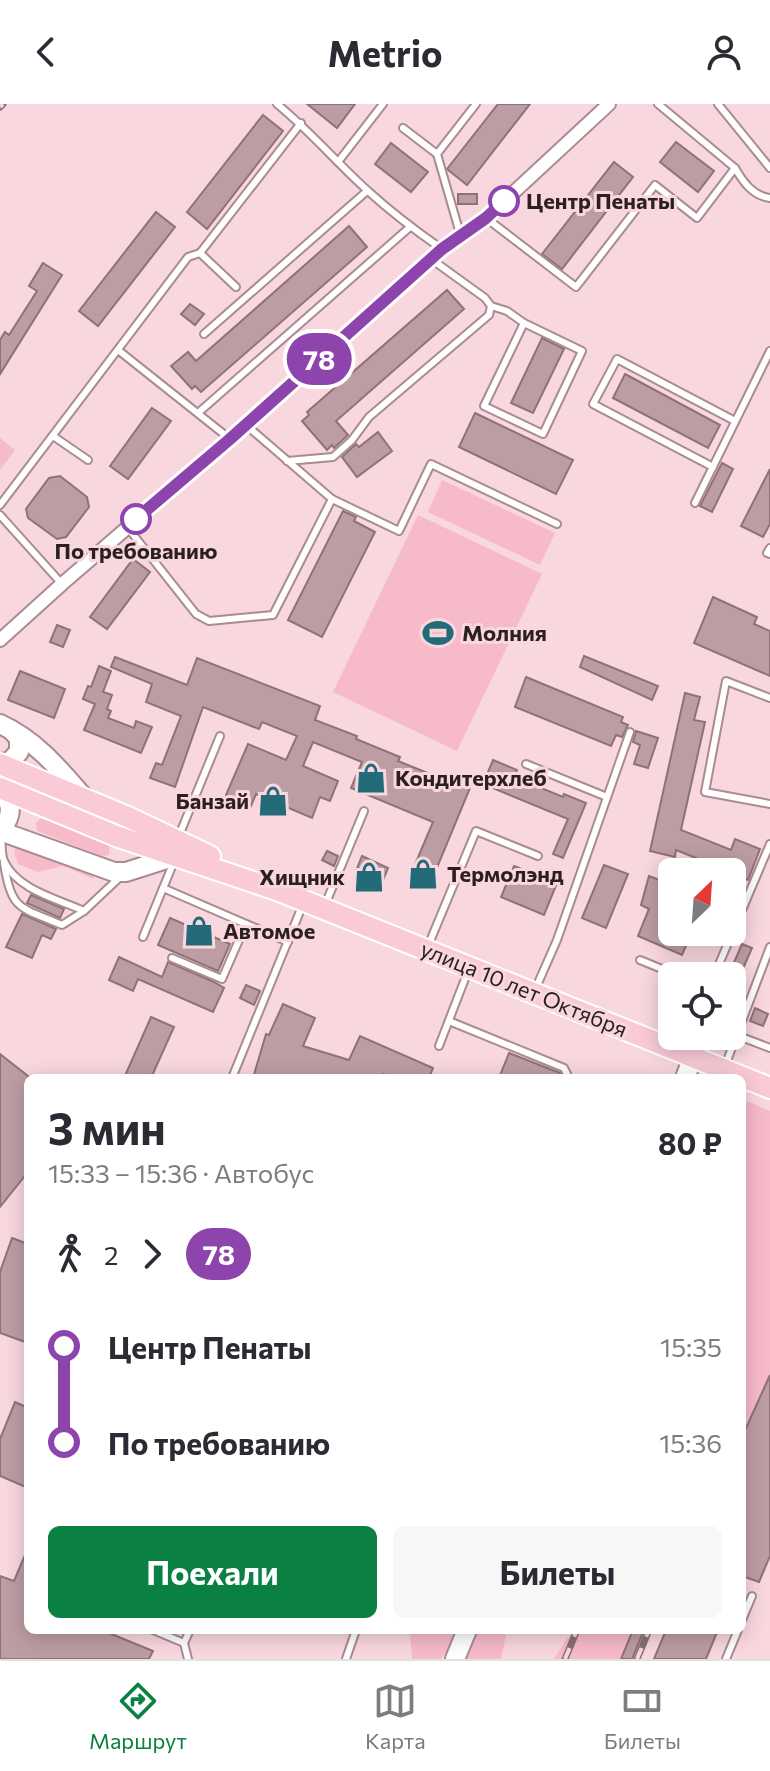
<!DOCTYPE html>
<html lang="ru">
<head>
<meta charset="utf-8">
<style>
	body { margin:0; font-family:Commissioner,sans-serif; background:#f7f7f7; color:#2b2b33; height:100vh; display:flex; flex-direction:column; font-size:30px; white-space:nowrap }
	* { box-sizing:border-box; margin:0 }
	p { font-size:26px; color:#7c7c81 }
	.icon { flex:none; width:44px; height:44px; fill:none; stroke:currentColor; stroke-width:2; stroke-linecap:round; stroke-linejoin:round }
	.map { position:relative; flex:1; overflow:hidden }
	.side { position:absolute; left:24px; top:970px; width:722px; height:560px; display:flex; flex-direction:column; background:#fff; border-radius:12px; box-shadow:0 4px 20px #0003 }
	.side>* { flex:none }
	.badge { padding:0 16px; border-radius:26px; font-size:28px; line-height:52px }
	.needle { width:52px; rotate:25deg }
	.controls { position:absolute; left:658px; top:754px; display:grid; gap:16px }
	.controls a { display:grid; place-items:center; width:88px; height:88px; border-radius:12px; background:#fff; box-shadow:0 4px 20px #0003; font-size:40px }
	.map>.badge { position:absolute; translate:-50% -50%; box-shadow:0 0 0 4px #fff }
	.legs { display:flex; align-items:center; gap:12px; height:88px; padding:0 24px; font-size:26px }
	.legs p { margin-inline-start:auto }
	.overview { display:flex; align-items:center; justify-content:space-between; height:136px; padding:0 24px }
	h1 { font-size:44px; font-weight:700; line-height:60px }
	.cta { display:flex; gap:16px; margin-top:auto; padding:16px 24px }
	.cta a { flex:1; height:92px; border-radius:12px; background:#0b8043; color:#fff; font-size:32px; font-weight:700; line-height:92px; text-align:center }
	.cta a+a { background:#f7f7f7; color:#2b2b33 }
	ul { padding:0 24px; list-style:none }
	li { display:flex; align-items:center; gap:28px; height:96px; font-size:30px }
	li i { display:grid; place-items:center; width:12px; height:100%; margin:0 10px; background:currentColor }
	li i::after { content:''; width:20px; height:20px; margin:-10px; border:6px solid; border-radius:50%; background:#fff }
	li p { margin-inline-start:auto }
	li:first-child i { background:linear-gradient(#0000 50%,currentColor 0) }
	li:last-child i { background:linear-gradient(currentColor 50%,#0000 0) }
	header { display:flex; justify-content:space-between; align-items:center; height:104px; padding:0 24px; background:#fff; font-size:36px; font-weight:700 }
	.menu { display:flex; justify-content:space-around; align-items:center; height:112px; border-top:2px solid #e1e1e2; background:#fff; font-size:22px; color:#7c7c81 }
	.menu a { display:grid; justify-items:center; gap:4px }
	.menu .active { color:#0b8043 }
	.map>svg:first-child { display:block }
	.green { fill:#f7bac9 }
	.building { fill:#bd9da4; stroke:#8f7278; stroke-width:2 }
	.lines { fill:none; stroke-linecap:round; stroke-linejoin:round }
	.lane-casing { stroke:#a98b91; stroke-width:10 }
	.street-casing { stroke:#a98b91; stroke-width:16 }
	.secondary-casing { stroke:#a98b91; stroke-width:22 }
	.primary-casing { stroke:#fff; stroke-width:24 }
	.lane { stroke:#fff; stroke-width:6 }
	.street { stroke:#fff; stroke-width:12 }
	.secondary { stroke:#fff; stroke-width:18 }
	.primary { stroke:#facbd7; stroke-width:20 }
	.rail-casing { stroke:#867076; stroke-width:7 }
	.rail { stroke:#f9d7df; stroke-width:4; stroke-dasharray:12; stroke-linecap:butt }
	.line-1-casing { stroke:#fff; stroke-width:18 }
	.line-1 { stroke:#8e44ad; stroke-width:12 }
	.stop-1-dot { fill:#fff; stroke:#8e44ad; stroke-width:4 }
	.labels { text-anchor:middle; stroke-width:6; stroke-linejoin:round; paint-order:stroke }
	.stop-label { font-size:22px; font-weight:bold; fill:#2b1f22; stroke:#f9d7df; text-anchor:start }
	.poi-label { font-size:22px; font-weight:bold; fill:#2b1f22; stroke:#f9d7df; text-anchor:start }
	.street-label { font-size:22px; fill:#2b1f22; stroke:#f9d7df }
</style>
</head>
<body>
<header><svg class="icon" aria-label="back" viewBox="0 0 24 24"><path d="M15 5l-7 7 7 7"/></svg>Metrio<svg class="icon" aria-label="person" viewBox="0 0 24 24"><circle cx="12" cy="8" r="4"/><path d="M4 21q1-7 8-7t8 7"/></svg></header>
<div class="map">
<svg width="770" height="1555" viewBox="0 0 770 1555">
	<rect width="100%" height="100%" fill="#f9d7df"/>
	<g class="green">
		<path d="M 0,334 L 15,346 L 0,366 Z"/>
		<path d="M 442,376 L 555,429 L 540,461 L 428,408 Z"/>
		<path d="M 418,411 L 542,470 L 457,647 L 333,588 Z"/>
		<path d="M 40,715 L 53,716 L 110,740 L 109,751 L 101,752 L 37,727 L 36,719 Z"/>
		<path d="M 22,741 L 92,770 L 94,775 L 63,762 L 38,768 L 18,760 L 14,748 L 16,743 Z"/>
		<path d="M 742,995 L 770,1007 L 770,1270 L 742,1333 Z"/>
		<path d="M 407,1526 L 456,1526 L 450,1542 L 441,1555 L 412,1555 L 410,1529 Z"/>
		<path d="M 473,1526 L 507,1526 L 501,1555 L 462,1555 Z"/>
		<path d="M 577,1526 L 633,1526 L 621,1555 L 554,1555 L 568,1533 Z"/>
	</g>
	<g class="building">
		<path d="M 307,0 L 355,0 L 337,24 Z"/>
		<path d="M 498,0 L 530,0 L 467,81 L 447,65 Z"/>
		<path d="M 263,11 L 283,27 L 207,125 L 187,108 Z"/>
		<path d="M 676,38 L 714,67 L 698,88 L 660,58 Z"/>
		<path d="M 391,39 L 428,68 L 411,88 L 375,60 Z"/>
		<path d="M 614,58 L 633,73 L 562,165 L 542,150 Z"/>
		<rect x="458" y="90" width="19" height="10"/>
		<path d="M 156,108 L 175,123 L 98,222 L 79,207 Z"/>
		<path d="M 349,122 L 367,143 L 201,288 L 195,282 L 192,285 L 171,262 L 188,248 L 196,257 Z"/>
		<path d="M 43,159 L 62,171 L 0,270 L 0,236 L 5,228 L 9,231 L 37,187 L 29,182 Z"/>
		<path d="M 447,186 L 464,205 L 336,317 L 348,331 L 334,344 L 332,341 L 327,346 L 302,317 L 309,311 L 307,308 Z"/>
		<path d="M 190,200 L 204,210 L 195,221 L 181,210 Z"/>
		<path d="M 542,234 L 564,245 L 533,309 L 511,299 Z"/>
		<path d="M 625,270 L 720,321 L 708,344 L 613,294 Z"/>
		<path d="M 152,304 L 171,317 L 128,375 L 110,362 Z"/>
		<path d="M 475,309 L 573,356 L 556,390 L 459,343 Z"/>
		<path d="M 378,328 L 392,347 L 357,373 L 342,353 L 356,340 L 359,343 Z"/>
		<path d="M 722,359 L 733,365 L 712,408 L 700,402 Z"/>
		<path d="M 770,365 L 770,420 L 763,433 L 741,422 Z"/>
		<path d="M 60,372 L 87,393 L 89,403 L 66,433 L 57,435 L 28,414 L 26,405 L 49,374 Z"/>
		<path d="M 343,407 L 356,413 L 354,417 L 375,428 L 322,533 L 288,516 Z"/>
		<path d="M 133,455 L 150,468 L 107,525 L 90,513 Z"/>
		<path d="M 713,493 L 757,513 L 754,520 L 770,527 L 770,572 L 694,539 Z"/>
		<path d="M 57,521 L 70,526 L 63,543 L 50,538 Z"/>
		<path d="M 584,552 L 658,582 L 652,596 L 580,563 Z"/>
		<path d="M 115,553 L 187,581 L 197,554 L 320,602 L 315,616 L 357,632 L 356,635 L 400,653 L 398,657 L 450,678 L 451,676 L 470,684 L 431,778 L 411,770 L 433,718 L 351,684 L 362,658 L 313,638 L 303,662 L 338,677 L 330,697 L 320,693 L 312,714 L 256,690 L 251,702 L 226,691 L 248,640 L 286,656 L 297,632 L 262,618 L 259,625 L 203,603 L 175,683 L 150,674 L 156,659 L 162,661 L 181,612 L 146,598 L 152,580 L 111,563 Z"/>
		<path d="M 99,562 L 111,567 L 103,588 L 112,591 L 107,605 L 111,607 L 108,614 L 134,624 L 136,617 L 152,623 L 141,649 L 84,626 L 95,600 L 83,595 L 88,582 L 91,583 Z"/>
		<path d="M 20,567 L 65,585 L 54,614 L 8,596 Z"/>
		<path d="M 526,573 L 623,613 L 621,618 L 628,621 L 622,633 L 616,631 L 611,642 L 515,603 Z"/>
		<path d="M 685,589 L 700,593 L 694,616 L 705,618 L 681,726 L 731,746 L 735,735 L 760,745 L 748,776 L 743,774 L 738,786 L 732,784 L 732,768 L 702,768 L 706,758 L 676,746 L 675,753 L 650,747 Z"/>
		<path d="M 636,627 L 658,634 L 648,664 L 634,660 L 640,641 L 633,638 Z"/>
		<path d="M 493,656 L 517,666 L 514,673 L 563,693 L 564,690 L 586,699 L 563,754 L 553,750 L 568,715 L 483,680 Z"/>
		<path d="M 327,747 L 338,752 L 334,762 L 322,756 Z"/>
		<path d="M 362,752 L 388,764 L 382,779 L 356,767 Z"/>
		<path d="M 604,761 L 628,770 L 606,824 L 582,814 Z"/>
		<path d="M 514,762 L 557,779 L 544,811 L 501,793 Z"/>
		<path d="M 649,772 L 672,781 L 672,828 L 692,828 L 682,851 L 638,832 L 649,805 L 641,801 Z"/>
		<path d="M 31,791 L 64,805 L 60,814 L 27,799 Z"/>
		<path d="M 22,810 L 56,825 L 51,835 L 42,831 L 32,854 L 6,843 Z"/>
		<path d="M 170,814 L 230,840 L 218,867 L 158,841 Z"/>
		<path d="M 742,840 L 752,844 L 732,890 L 732,863 Z"/>
		<path d="M 119,853 L 162,873 L 168,858 L 214,878 L 224,884 L 213,908 L 138,875 L 133,887 L 109,876 Z"/>
		<path d="M 246,881 L 260,887 L 254,901 L 240,894 Z"/>
		<path d="M 283,900 L 315,914 L 303,942 L 349,956 L 360,932 L 433,964 L 429,974 L 393,974 L 383,970 L 382,974 L 253,974 L 266,930 L 269,931 Z"/>
		<path d="M 755,904 L 768,910 L 763,922 L 750,917 Z"/>
		<path d="M 151,913 L 174,923 L 151,974 L 124,974 Z"/>
		<path d="M 509,949 L 560,969 L 562,974 L 499,974 Z"/>
		<path d="M 0,950 L 28,972 L 28,1068 L 0,1103 Z"/>
		<path d="M 12,1134 L 28,1140 L 28,1239 L 0,1229 L 0,1168 Z"/>
		<path d="M 770,1271 L 770,1452 L 759,1478 L 742,1472 L 742,1333 Z"/>
		<path d="M 15,1298 L 28,1304 L 28,1384 L 0,1372 L 0,1335 Z"/>
		<path d="M 28,1444 L 28,1526 L 102,1526 L 153,1547 L 149,1555 L 0,1555 L 0,1472 L 14,1477 Z"/>
		<path d="M 633,1526 L 644,1526 L 632,1555 L 621,1555 Z"/>
		<path d="M 666,1526 L 718,1526 L 706,1555 L 654,1555 Z"/>
	</g>
	<g class="lines">
		<g class="lane-casing">
			<g id="lane">
				<path d="M 277,0 C 310,27 337,59 368,87 C 391,108 416,127 442,145"/>
				<path d="M 718,0 L 770,64"/>
				<path d="M 403,24 L 437,50 L 476,0"/>
				<path d="M 437,50 L 461,133"/>
				<path d="M 338,58 L 383,0"/>
				<path d="M 735,64 C 743,78 753,92 770,94"/>
				<path d="M 486,114 L 576,183 L 655,81 L 697,114 L 735,64 L 658,0"/>
				<path d="M 200,149 L 301,19"/>
				<path d="M 491,202 L 507,207 L 524,219 L 582,247 L 543,330 L 484,302 L 524,219"/>
				<path d="M 204,230 L 367,87"/>
				<path d="M 307,236 L 325,250"/>
				<path d="M 118,246 L 230,335"/>
				<path d="M 198,309 L 410,123"/>
				<path d="M 53,332 L 88,356"/>
				<path d="M 287,357 L 333,353 L 352,336 L 369,313 L 489,211 L 491,202 L 485,194 L 431,155"/>
				<path d="M 713,363 L 593,300 L 617,255 L 735,317"/>
				<path d="M 332,395 L 399,427 L 431,360 L 557,420"/>
				<path d="M 695,399 L 770,247"/>
				<path d="M 0,401 L 188,153 L 200,149 L 236,183"/>
				<path d="M 0,411 L 62,480"/>
				<path d="M 128,424 L 196,510 L 209,517 L 273,511 L 332,395 L 246,321"/>
				<path d="M 770,444 L 767,449 L 770,450"/>
				<path d="M 770,594 L 726,577 L 705,688 L 770,700"/>
				<path d="M 526,660 L 607,693"/>
				<path d="M 1,731 C 2,739 1,750 4,757 C 17,786 58,795 84,807 L 120,773"/>
				<path d="M 178,734 L 220,632"/>
				<path d="M 4,759 C 11,807 20,803 62,821 L 84,807"/>
				<path d="M 163,784 L 288,838"/>
				<path d="M 732,790 L 746,796"/>
				<path d="M 325,801 L 364,707"/>
				<path d="M 710,828 L 729,836"/>
				<path d="M 143,833 L 175,755"/>
				<path d="M 428,842 L 476,727 L 538,752"/>
				<path d="M 172,854 L 222,875 L 246,820"/>
				<path d="M 640,856 L 679,872"/>
				<path d="M 714,872 L 770,740"/>
				<path d="M 535,886 L 557,836 L 630,628"/>
				<path d="M 449,917 L 564,964 L 569,974"/>
				<path d="M 736,931 L 770,944"/>
				<path d="M 439,942 L 468,867"/>
				<path d="M 694,950 L 697,932"/>
				<path d="M 725,962 L 770,843"/>
				<path d="M 232,974 L 303,800"/>
				<path d="M 742,1516 L 752,1492"/>
				<path d="M 153,1526 L 184,1539 L 188,1555"/>
				<path d="M 184,1539 L 190,1526"/>
				<path d="M 346,1555 L 356,1526"/>
				<path d="M 726,1555 L 738,1526"/>
			</g>
		</g>
		<g class="street-casing">
			<path id="street" d="M 0,536 L 62,480 L 230,335 L 442,145 L 486,114 L 609,0"/>
		</g>
		<g class="secondary-casing">
			<g id="secondary">
				<path d="M 0,620 C 37,637 60,666 86,696"/>
				<path d="M 0,659 L 9,658 L 19,648 L 19,634 L 11,626"/>
				<path d="M 0,684 C 13,701 13,710 1,727"/>
				<path d="M 0,727 L 114,768 L 126,768 L 176,752"/>
				<path d="M 685,974 L 693,953"/>
				<path d="M 455,1555 L 467,1526"/>
			</g>
		</g>
		<g class="primary-casing">
			<g id="primary">
				<path d="M 0,660 L 128,713 L 210,752"/>
				<path d="M 0,684 L 116,732 L 277,786 L 770,984"/>
			</g>
		</g>
		<use href="#lane" class="lane"/>
		<use href="#street" class="street"/>
		<use href="#secondary" class="secondary"/>
		<use href="#primary" class="primary"/>
		<g class="rail-casing">
			<g id="rail">
				<path d="M 0,3 L 3,0"/>
				<path d="M 565,1555 L 577,1526"/>
				<path d="M 637,1555 L 649,1526"/>
			</g>
		</g>
		<use href="#rail" class="rail"/>
	</g>
	<g class="lines">
		<g class="line-1-casing">
			<path id="line-1" d="M 136,415 L 230,335 L 442,145 L 486,114 L 504,97"/>
		</g>
		<use href="#line-1" class="line-1"/>
	</g>
	<defs>
		<g id="stadium-bare" transform="scale(2.4)"><path d="M0-5a6.5 5 0 1 0 0 10a6.5 5 0 1 0 0-10ZM-3.5-1.8h7v3.6h-7Z" fill="#246b79" stroke="#f9d7df" stroke-width="2.5" paint-order="stroke"/></g>
		<g id="shop-bare" transform="scale(2.4)"><path d="M-5-2.5h2.3a2.7 3.5 0 0 1 5.4 0H5L5.5 6h-11ZM-1.5-2.5h3a1.5 2.3 0 0 0-3 0Z" fill="#246b79" stroke="#f9d7df" stroke-width="2.5" paint-order="stroke"/></g>
	</defs>
	<g fill-rule="evenodd">
		<use href="#stadium-bare" x="438" y="529"/>
		<use href="#shop-bare" x="371" y="674"/>
		<use href="#shop-bare" x="273" y="697"/>
		<use href="#shop-bare" x="423" y="770"/>
		<use href="#shop-bare" x="369" y="773"/>
		<use href="#shop-bare" x="199" y="827"/>
	</g>
	<g class="stop-1-dot">
		<circle cx="504" cy="97" r="14"/>
		<circle cx="136" cy="415" r="14"/>
	</g>
	<g class="labels">
		<g class="stop-label">
			<text x="526" y="105">Центр Пенаты</text>
			<text x="136" y="455" text-anchor="middle">По требованию</text>
		</g>
		<g class="poi-label">
			<text x="462" y="537">Молния</text>
			<text x="395" y="682">Кондитерхлеб</text>
			<text x="249" y="705" text-anchor="end">Банзай</text>
			<text x="447" y="778">Термолэнд</text>
			<text x="345" y="781" text-anchor="end">Хищник</text>
			<text x="223" y="835">Автомое</text>
		</g>
		<g class="street-label">
			<text transform="translate(524 885) rotate(22)" y="8">улица 10 лет Октября</text>
		</g>
	</g>
</svg>
<div class="controls">
<a><svg class="needle" viewBox="-14 -14 28 28"><path d="M0-13l5 13h-10z" fill="#e53935"/><path d="M0 13l5-13h-10z" fill="#7c7c81"/></svg></a>
<a><svg class="icon" aria-label="locate" viewBox="0 0 24 24"><circle cx="12" cy="12" r="6"/><path d="M12 2v4M12 18v4M2 12h4M18 12h4"/></svg></a>
</div>
<b class="badge" style="left:319px;top:255px;background:#8e44ad;color:#fff">78</b>
<section class="side">
<div class="overview"><div><h1>3 мин</h1><p>15:33 – 15:36 · Автобус</p></div><b>80 ₽</b></div>
<div class="legs"><svg class="icon" aria-label="walk" viewBox="0 0 24 24"><circle cx="13" cy="4" r="2"/><path d="M13 8l-2 6 4 7M11 14l-3 7M7 12l3-4h3l4 4"/></svg>2<svg class="icon" aria-label="forward" viewBox="0 0 24 24"><path d="M9 5l7 7-7 7"/></svg><b class="badge" style="background:#8e44ad;color:#fff">78</b></div>
<ul>
<li><i style="color:#8e44ad"></i><b>Центр Пенаты</b><p>15:35</p></li>
<li><i style="color:#8e44ad"></i><b>По требованию</b><p>15:36</p></li>
</ul>
<div class="cta"><a>Поехали</a><a>Билеты</a></div>
</section>
</div>
<nav class="menu">
<a class="active"><svg class="icon" aria-label="directions" viewBox="0 0 24 24"><path d="M12 3l9 9-9 9-9-9zM9 14v-3h6M13 9l2 2-2 2"/></svg>Маршрут</a>
<a><svg class="icon" aria-label="map" viewBox="0 0 24 24"><path d="M3 6l6-2 6 2 6-2v14l-6 2-6-2-6 2zM9 4v14M15 6v14"/></svg>Карта</a>
<a><svg class="icon" aria-label="tickets" viewBox="0 0 24 24"><path d="M3 7h18v10H3zM15 7v10"/></svg>Билеты</a>
</nav>
</body>
</html>
